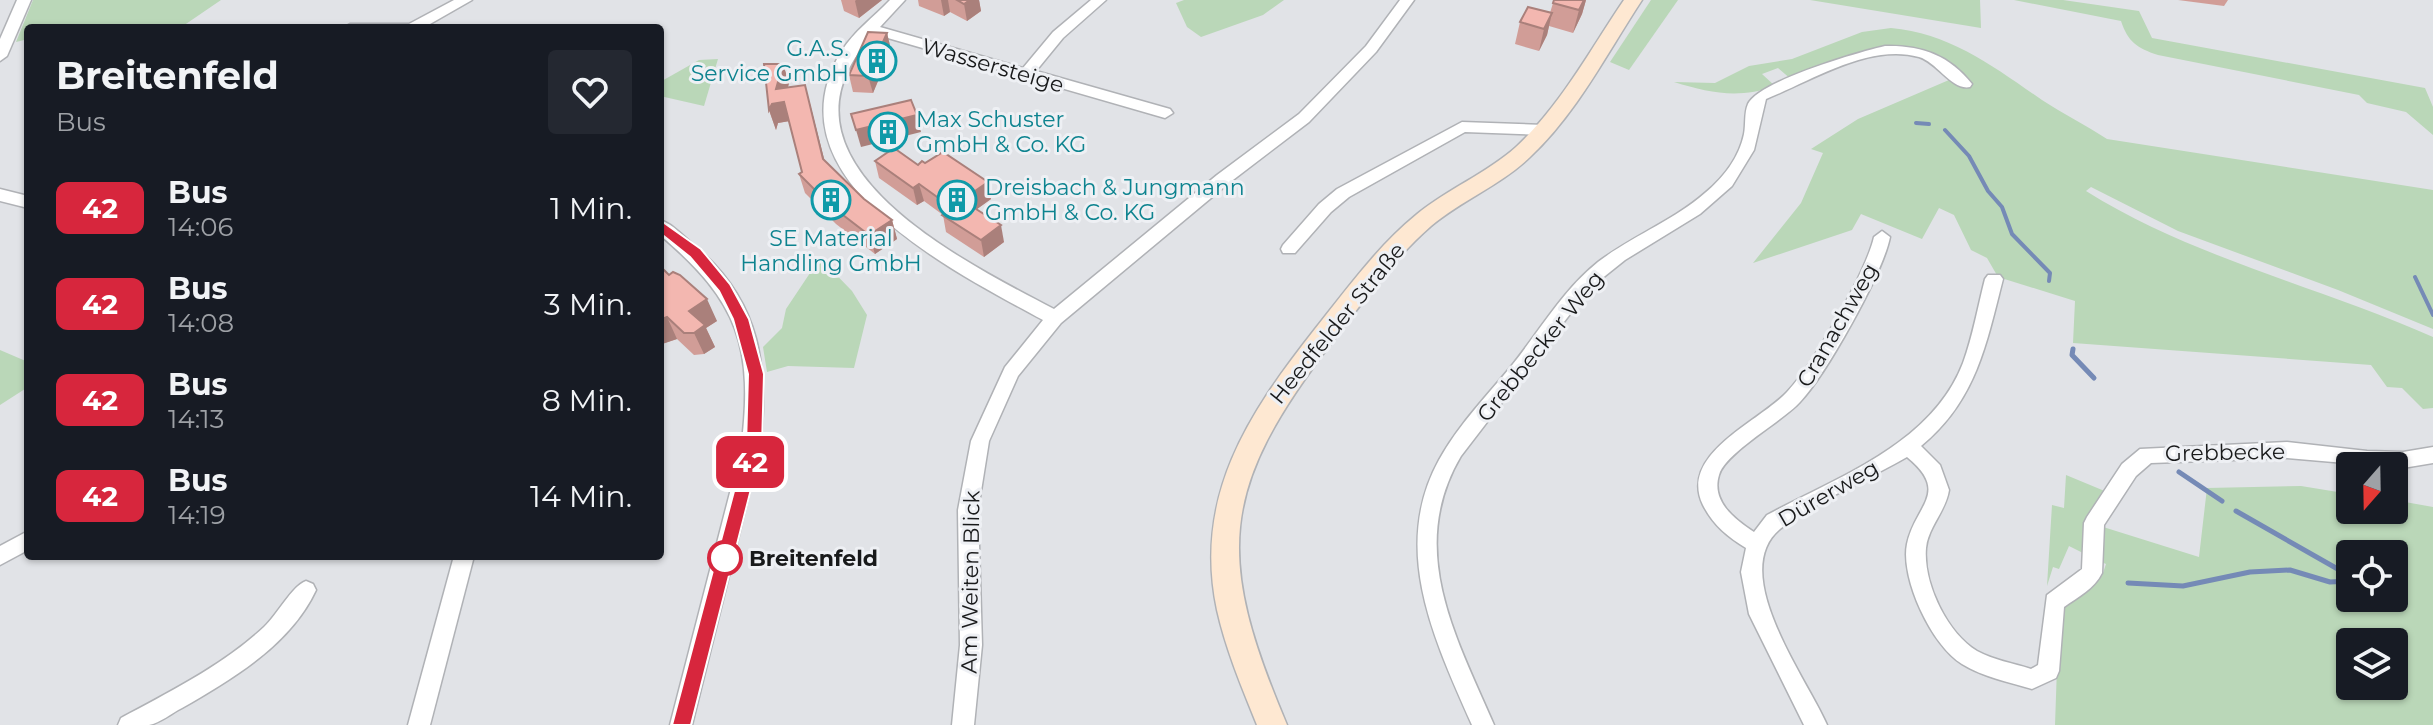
<!DOCTYPE html>
<html lang="de">
<head>
<meta charset="utf-8">
<style>
	body { margin:0; font-family:Montserrat,sans-serif; background:#242831; color:#f1f3f6; height:100vh; display:flex; flex-direction:column; font-size:30px; white-space:nowrap }
	* { box-sizing:border-box; margin:0 }
	p { font-size:26px; color:#9ea1a6 }
	.icon { flex:none; width:44px; height:44px; fill:none; stroke:currentColor; stroke-width:2; stroke-linecap:round; stroke-linejoin:round }
	.map { position:relative; flex:1; overflow:hidden }
	.sheet { position:absolute; left:24px; top:24px; width:640px; height:536px; display:flex; flex-direction:column; background:#171b24; border-radius:8px; box-shadow:0 2px 6px #0004 }
	.sheet>* { flex:none }
	.badge { padding:0 16px; border-radius:12px; font-size:28px; line-height:52px }
	.needle { width:52px; rotate:200deg }
	.tools { position:absolute; left:2336px; top:452px; display:grid; gap:16px }
	.tools a { display:grid; place-items:center; width:72px; height:72px; border-radius:8px; background:#171b24; box-shadow:0 2px 6px #0004; font-size:40px }
	.map>.badge { position:absolute; translate:-50% -50%; box-shadow:0 0 0 4px #fff }
	.round { display:grid; place-items:center; flex:none; width:84px; height:84px; border-radius:8px; background:#242831 }
	.head { display:flex; align-items:center; justify-content:space-between; height:136px; padding:0 32px }
	h1 { font-size:38px; font-weight:700; line-height:60px }
	ul { padding:0; list-style:none }
	li { display:flex; align-items:center; gap:24px; height:96px; padding:0 32px }
	li div { flex:1 }
	li b { display:block; font-size:30px }
	li em { font-style:normal }
	li .badge { min-width:88px; font-weight:700; text-align:center }
	.map>svg:first-child { display:block }
	.green { fill:#bad7b8; fill-rule:evenodd }
	.lines { fill:none; stroke-linecap:round; stroke-linejoin:round }
	.stream-far1 { stroke:#758ab6; stroke-width:4 }
	.stream { stroke:#758ab6; stroke-width:5 }
	.minor-casing { stroke:#b0b2b6; stroke-width:3 }
	.secondary-casing { stroke:#b0b2b6; stroke-width:3 }
	.minor { fill:#fff; fill-rule:evenodd }
	.secondary { fill:#fee8d2; fill-rule:evenodd }
	.wall { fill:#d19d97 }
	.shaded-wall { fill:#aa807b }
	.building { fill:#f3b7b0; stroke:#aa807b; stroke-width:2 }
	.line { fill:#d7263d; stroke:#fff; stroke-width:2 }
	.stop-dot { fill:#fff; stroke:#d7263d; stroke-width:4 }
	.labels { text-anchor:middle; stroke-width:6; stroke-linejoin:round; paint-order:stroke }
	.culture-label { font-size:22px; fill:#0d838f; stroke:#eef0f4; text-anchor:start }
	.street-label { font-size:22px; fill:#191a1b; stroke:#eef0f4 }
	.stop-label { font-size:22px; font-weight:bold; fill:#191a1b; stroke:#eef0f4; text-anchor:start }
</style>
</head>
<body>
<div class="map">
<svg width="2433" height="725" viewBox="0 0 2433 725">
	<rect width="100%" height="100%" fill="#e1e3e7"/>
	<g class="green">
		<path d="M 33,0 L 221,0 L 180,28 L 28,28 L 28,39 L 16,42 Z"/>
		<path d="M 1184,0 L 1284,0 L 1263,15 L 1201,37 L 1187,27 L 1176,3 Z"/>
		<path d="M 1651,0 L 1678,0 L 1629,70 L 1610,62 Z"/>
		<path d="M 1810,0 L 1980,0 L 1981,28 Z"/>
		<path d="M 2014,0 L 2063,0 L 2139,11 L 2152,38 L 2425,88 L 2433,107 L 2433,135 L 2406,112 L 2367,103 L 2359,95 L 2158,55 C 2137,48 2128,42 2121,21 Z"/>
		<path d="M 1891,28 C 1950,33 1994,67 2042,100 C 2063,114 2086,125 2107,139 L 2433,190 L 2433,329 L 2338,290 L 2178,231 L 2091,187 L 2086,191 C 2193,258 2318,286 2433,337 L 2433,408 L 2423,409 L 2402,388 L 2387,387 L 2371,365 L 2073,343 L 2075,301 L 1998,277 L 1987,258 L 1971,250 L 1954,215 L 1939,208 L 1922,239 L 1861,214 L 1852,230 L 1753,263 L 1801,203 L 1823,153 L 1811,149 L 1858,119 L 1956,77 L 1942,61 L 1892,47 L 1792,80 L 1778,68 L 1762,74 L 1775,86 C 1739,99 1710,93 1674,82 L 1715,83 L 1749,66 L 1792,59 L 1862,32 Z"/>
		<path d="M 718,59 L 704,106 L 660,96 L 660,82 L 699,60 Z"/>
		<path d="M 820,258 L 852,291 L 867,315 L 854,368 L 788,366 L 767,372 L 763,347 L 782,328 L 786,309 Z"/>
		<path d="M 0,350 L 28,362 L 28,387 L 0,405 Z"/>
		<path d="M 2066,475 L 2107,492 L 2086,519 L 2083,553 L 2069,546 L 2059,569 L 2053,567 L 2047,586 L 2052,505 L 2064,508 Z"/>
		<path d="M 2301,486 L 2350,494 L 2350,510 L 2394,510 L 2394,500 L 2433,507 L 2433,725 L 2055,725 L 2059,609 L 2102,576 L 2106,564 L 2099,561 L 2100,526 L 2199,557 L 2207,488 ZM 2350,554 L 2394,554 L 2394,598 L 2350,598 ZM 2350,642 L 2394,642 L 2394,686 L 2350,686 Z"/>
	</g>
	<g class="lines">
		<g class="stream-far1">
			<path d="M 1916,123 L 1929,124"/>
			<path d="M 1945,130 L 1969,156 L 1988,191 L 2002,207 L 2012,234 L 2050,273 L 2049,281"/>
			<path d="M 2415,277 L 2433,315"/>
		</g>
		<g class="stream">
			<path d="M 2073,349 L 2072,355 L 2094,378"/>
			<path d="M 2179,472 L 2222,501"/>
			<path d="M 2236,511 L 2350,576"/>
			<path d="M 2128,583 L 2183,586 L 2250,572 L 2290,570 L 2330,582 L 2350,581"/>
		</g>
		<g class="minor-casing">
			<g id="minor">
				<path d="M 17,0 L 31,0 L 7,56 L 0,61 L 0,39 Z"/>
				<path d="M 454,0 L 472,0 L 423,28 L 343,28 L 350,24 L 409,24 Z"/>
				<path d="M 890,0 L 905,0 L 880,27 L 1023,68 L 1053,32 L 1091,0 L 1106,0 L 1063,38 L 1036,71 L 1170,109 L 1173,113 L 1165,118 L 874,34 C 756,159 962,261 1054,309 L 1217,175 L 1299,114 L 1366,46 L 1400,0 L 1414,0 L 1376,52 L 1309,122 L 1229,183 L 1061,323 L 1018,376 L 989,441 L 978,510 L 982,645 L 974,725 L 952,725 L 960,645 L 958,510 L 971,441 L 1005,367 L 1043,320 C 955,272 765,179 841,52 C 854,31 873,18 890,0 Z"/>
				<path d="M 1885,46 C 1921,45 1949,55 1972,84 L 1970,87 C 1952,91 1937,62 1919,57 C 1869,43 1811,81 1766,99 L 1754,150 L 1732,186 L 1700,214 L 1625,260 L 1600,280 L 1577,305 L 1461,456 C 1406,549 1456,637 1494,725 L 1472,725 C 1435,641 1390,549 1439,460 C 1458,425 1487,396 1513,364 C 1540,330 1563,290 1598,262 C 1632,236 1673,221 1705,193 C 1723,178 1739,158 1744,134 C 1746,124 1744,113 1748,104 C 1759,81 1859,52 1885,46 Z"/>
				<path d="M 1462,122 L 1544,125 L 1552,130 L 1544,135 L 1465,132 L 1349,197 L 1331,212 L 1295,253 L 1283,253 L 1281,249 L 1283,245 L 1319,204 L 1337,189 Z"/>
				<path d="M 0,189 L 28,196 L 28,208 L 0,201 Z"/>
				<path d="M 660,220 C 673,224 684,237 695,246 C 762,302 769,369 760,450 L 692,725 L 670,725 L 741,450 C 754,347 739,302 660,235 Z"/>
				<path d="M 1882,231 L 1890,237 C 1883,273 1826,375 1800,402 C 1783,421 1725,453 1719,475 C 1711,501 1734,519 1754,532 L 1767,515 C 1838,477 1932,444 1963,363 C 1973,336 1978,306 1985,279 L 1988,275 L 2000,275 L 2003,279 C 1986,345 1976,401 1921,446 L 1940,465 L 1949,490 C 1946,511 1928,527 1926,548 C 1923,583 1947,633 1977,651 C 1993,660 2013,663 2031,669 L 2038,665 L 2047,595 L 2082,569 L 2084,523 L 2087,517 L 2122,464 L 2140,449 L 2287,442 L 2367,451 L 2403,452 L 2433,447 L 2433,463 L 2403,468 L 2287,458 L 2151,463 L 2136,476 L 2104,525 L 2102,573 C 2094,589 2078,597 2064,607 L 2059,671 L 2056,678 L 2032,689 C 2009,682 1983,677 1962,664 C 1932,646 1900,578 1907,544 C 1915,505 1951,493 1907,457 C 1867,480 1821,499 1784,526 C 1723,568 1807,678 1827,725 L 1804,725 L 1749,614 L 1741,572 L 1746,548 C 1728,537 1713,525 1703,505 C 1678,454 1759,422 1787,392 C 1813,365 1866,272 1874,237 Z"/>
				<path d="M 28,531 L 28,550 L 0,565 L 0,546 Z"/>
				<path d="M 454,556 L 474,556 L 430,725 L 408,725 Z"/>
				<path d="M 306,581 L 313,584 L 316,590 C 291,644 233,679 182,708 C 172,713 160,723 149,725 C 140,725 128,725 118,725 L 121,718 C 171,691 223,665 264,627 C 277,615 292,586 306,581 Z"/>
			</g>
		</g>
		<g class="secondary-casing">
			<path id="secondary" d="M 1624,0 L 1642,0 C 1607,53 1577,113 1530,157 C 1501,185 1462,200 1431,226 C 1393,259 1363,302 1333,341 C 1219,489 1215,555 1287,725 L 1257,725 C 1242,688 1226,650 1217,610 C 1193,497 1248,414 1315,329 C 1346,290 1377,247 1416,215 C 1447,189 1486,174 1516,147 C 1561,105 1590,50 1624,0 Z"/>
		</g>
		<use href="#minor" class="minor"/>
		<use href="#secondary" class="secondary"/>
	</g>
	<g class="wall">
		<path d="M 841,0 L 882,0 L 859,18 L 844,11 Z"/>
		<path d="M 918,0 L 979,0 L 981,11 L 967,21 L 950,12 L 944,16 L 919,6 Z"/>
		<path d="M 1586,0 L 1582,14 L 1573,33 L 1549,26 L 1547,35 L 1539,51 L 1515,44 L 1520,22 L 1550,13 L 1553,3 Z"/>
		<path d="M 2178,0 L 2228,0 L 2224,6 Z"/>
		<path d="M 887,33 L 891,50 L 873,93 L 853,92 L 849,75 Z"/>
		<path d="M 783,64 L 789,83 L 788,87 L 810,104 L 824,161 L 864,199 L 892,220 L 897,239 L 875,254 L 836,224 L 805,193 L 799,174 L 802,172 L 789,121 L 778,123 L 776,130 L 769,110 Z"/>
		<path d="M 875,161 L 918,165 L 925,163 L 991,199 L 977,209 L 1004,242 L 984,257 L 946,232 L 943,215 L 924,201 L 917,205 L 879,178 Z"/>
		<path d="M 660,272 L 669,275 L 717,321 L 706,328 L 715,347 L 704,354 L 694,355 L 677,339 L 662,344 L 660,342 Z"/>
	</g>
	<g class="shaded-wall">
		<path d="M 856,0 L 882,0 L 859,18 L 855,1 Z"/>
		<path d="M 941,0 L 948,0 L 950,12 L 944,16 Z"/>
		<path d="M 970,0 L 979,0 L 981,11 L 967,21 L 964,4 Z"/>
		<path d="M 1584,0 L 1586,0 L 1582,14 L 1573,33 L 1579,10 Z"/>
		<path d="M 1552,13 L 1547,35 L 1539,51 L 1544,29 Z"/>
		<path d="M 887,33 L 891,50 L 873,93 L 868,76 Z"/>
		<path d="M 783,64 L 789,83 L 784,102 L 790,121 L 778,123 L 776,130 L 769,110 Z"/>
		<path d="M 805,85 L 810,104 L 829,178 L 823,159 Z"/>
		<path d="M 917,115 L 921,132 L 861,147 L 856,130 Z"/>
		<path d="M 988,182 L 991,199 L 966,217 L 962,200 Z"/>
		<path d="M 919,184 L 924,201 L 917,205 L 913,188 Z"/>
		<path d="M 892,220 L 897,239 L 875,254 L 869,235 Z"/>
		<path d="M 1001,225 L 1004,242 L 984,257 L 981,240 Z"/>
		<path d="M 707,299 L 717,321 L 706,328 L 715,347 L 704,354 L 694,333 L 689,311 Z"/>
		<path d="M 667,317 L 677,339 L 662,344 L 660,339 L 660,320 Z"/>
	</g>
	<g class="building">
		<path d="M 957,0 L 970,0 L 964,4 Z"/>
		<path d="M 1554,0 L 1584,0 L 1579,10 L 1553,3 Z"/>
		<path d="M 1528,7 L 1552,13 L 1544,29 L 1520,22 Z"/>
		<path d="M 868,32 L 887,33 L 868,76 L 849,75 Z"/>
		<path d="M 764,64 L 783,64 L 776,89 L 805,85 L 823,159 L 864,199 L 892,220 L 869,235 L 830,205 L 799,174 L 802,172 L 784,102 L 772,104 L 769,110 Z"/>
		<path d="M 911,100 L 917,115 L 856,130 L 851,114 Z"/>
		<path d="M 894,148 L 918,165 L 922,161 L 925,163 L 943,152 L 988,182 L 962,200 L 1001,225 L 981,240 L 942,215 L 951,207 L 919,184 L 913,188 L 875,161 Z"/>
		<path d="M 664,270 L 669,275 L 673,272 L 680,275 L 707,299 L 689,311 L 705,325 L 694,333 L 684,333 L 667,317 L 660,320 L 660,272 Z"/>
	</g>
	<path class="line" d="M 660,220 L 701,249 L 730,284 L 749,319 L 764,374 L 762,446 L 691,725 L 672,725 L 746,446 L 748,374 L 733,319 L 719,291 L 690,257 L 655,229 L 655,222 Z"/>
	<defs>
		<g id="building-ring" transform="scale(2)"><circle r="9.5" fill="#eef0f4" stroke="#0f9aa8" stroke-width="1.5"/><path d="M-4-6H4V6H1V3H-1V6H-4ZM-2.5-4.3h1.7v1.8h-1.7ZM.8-4.3h1.7v1.8H.8ZM-2.5-1h1.7V.8h-1.7ZM.8-1h1.7V.8H.8Z" fill="#0f9aa8"/></g>
	</defs>
	<g fill-rule="evenodd">
		<use href="#building-ring" x="877" y="61"/>
		<use href="#building-ring" x="888" y="132"/>
		<use href="#building-ring" x="831" y="200"/>
		<use href="#building-ring" x="957" y="200"/>
	</g>
	<circle class="stop-dot" cx="725" cy="558" r="16"/>
	<g class="labels">
		<g class="culture-label">
			<text x="849" y="56" text-anchor="end">G.A.S.<tspan x="849" dy="25">Service GmbH</tspan></text>
			<text x="916" y="127">Max Schuster<tspan x="916" dy="25">GmbH &amp; Co. KG</tspan></text>
			<text x="985" y="195">Dreisbach &amp; Jungmann<tspan x="985" dy="25">GmbH &amp; Co. KG</tspan></text>
			<text x="831" y="246" text-anchor="middle">SE Material<tspan x="831" dy="25">Handling GmbH</tspan></text>
		</g>
		<g class="street-label">
			<text transform="translate(993 65) rotate(16)" y="8">Wassersteige</text>
			<text transform="translate(1337 323) rotate(-51)" y="8">Heedfelder Straße</text>
			<text transform="translate(1837 325) rotate(-60)" y="8">Cranachweg</text>
			<text transform="translate(1540 346) rotate(-51)" y="8">Grebbecker Weg</text>
			<text transform="translate(2225 452) rotate(-1)" y="8">Grebbecke</text>
			<text transform="translate(1828 493) rotate(-30)" y="8">Dürerweg</text>
			<text transform="translate(970 582) rotate(-89)" y="8">Am Weiten Blick</text>
		</g>
		<g class="stop-label">
			<text x="749" y="566">Breitenfeld</text>
		</g>
	</g>
</svg>
<div class="tools">
<a><svg class="needle" viewBox="-14 -14 28 28"><path d="M0-13l5 13h-10z" fill="#e53935"/><path d="M0 13l5-13h-10z" fill="#9ea1a6"/></svg></a>
<a><svg class="icon" aria-label="locate" viewBox="0 0 24 24"><circle cx="12" cy="12" r="6"/><path d="M12 2v4M12 18v4M2 12h4M18 12h4"/></svg></a>
<a><svg class="icon" aria-label="layers" viewBox="0 0 24 24"><path d="M12 4l9 5-9 5-9-5zM3 14l9 5 9-5"/></svg></a>
</div>
<b class="badge" style="left:750px;top:462px;background:#d7263d;color:#fff">42</b>
<section class="sheet">
<div class="head"><div><h1>Breitenfeld</h1><p>Bus</p></div><a class="round"><svg class="icon" aria-label="heart" viewBox="0 0 24 24"><path d="M12 20l-8-8c-3-5 5-10 8-4 3-6 11-1 8 4z"/></svg></a></div>
<ul>
<li><span class="badge" style="background:#d7263d;color:#fff">42</span><div><b>Bus</b><p>14:06</p></div><em>1 Min.</em></li>
<li><span class="badge" style="background:#d7263d;color:#fff">42</span><div><b>Bus</b><p>14:08</p></div><em>3 Min.</em></li>
<li><span class="badge" style="background:#d7263d;color:#fff">42</span><div><b>Bus</b><p>14:13</p></div><em>8 Min.</em></li>
<li><span class="badge" style="background:#d7263d;color:#fff">42</span><div><b>Bus</b><p>14:19</p></div><em>14 Min.</em></li>
</ul>
</section>
</div>
</body>
</html>
